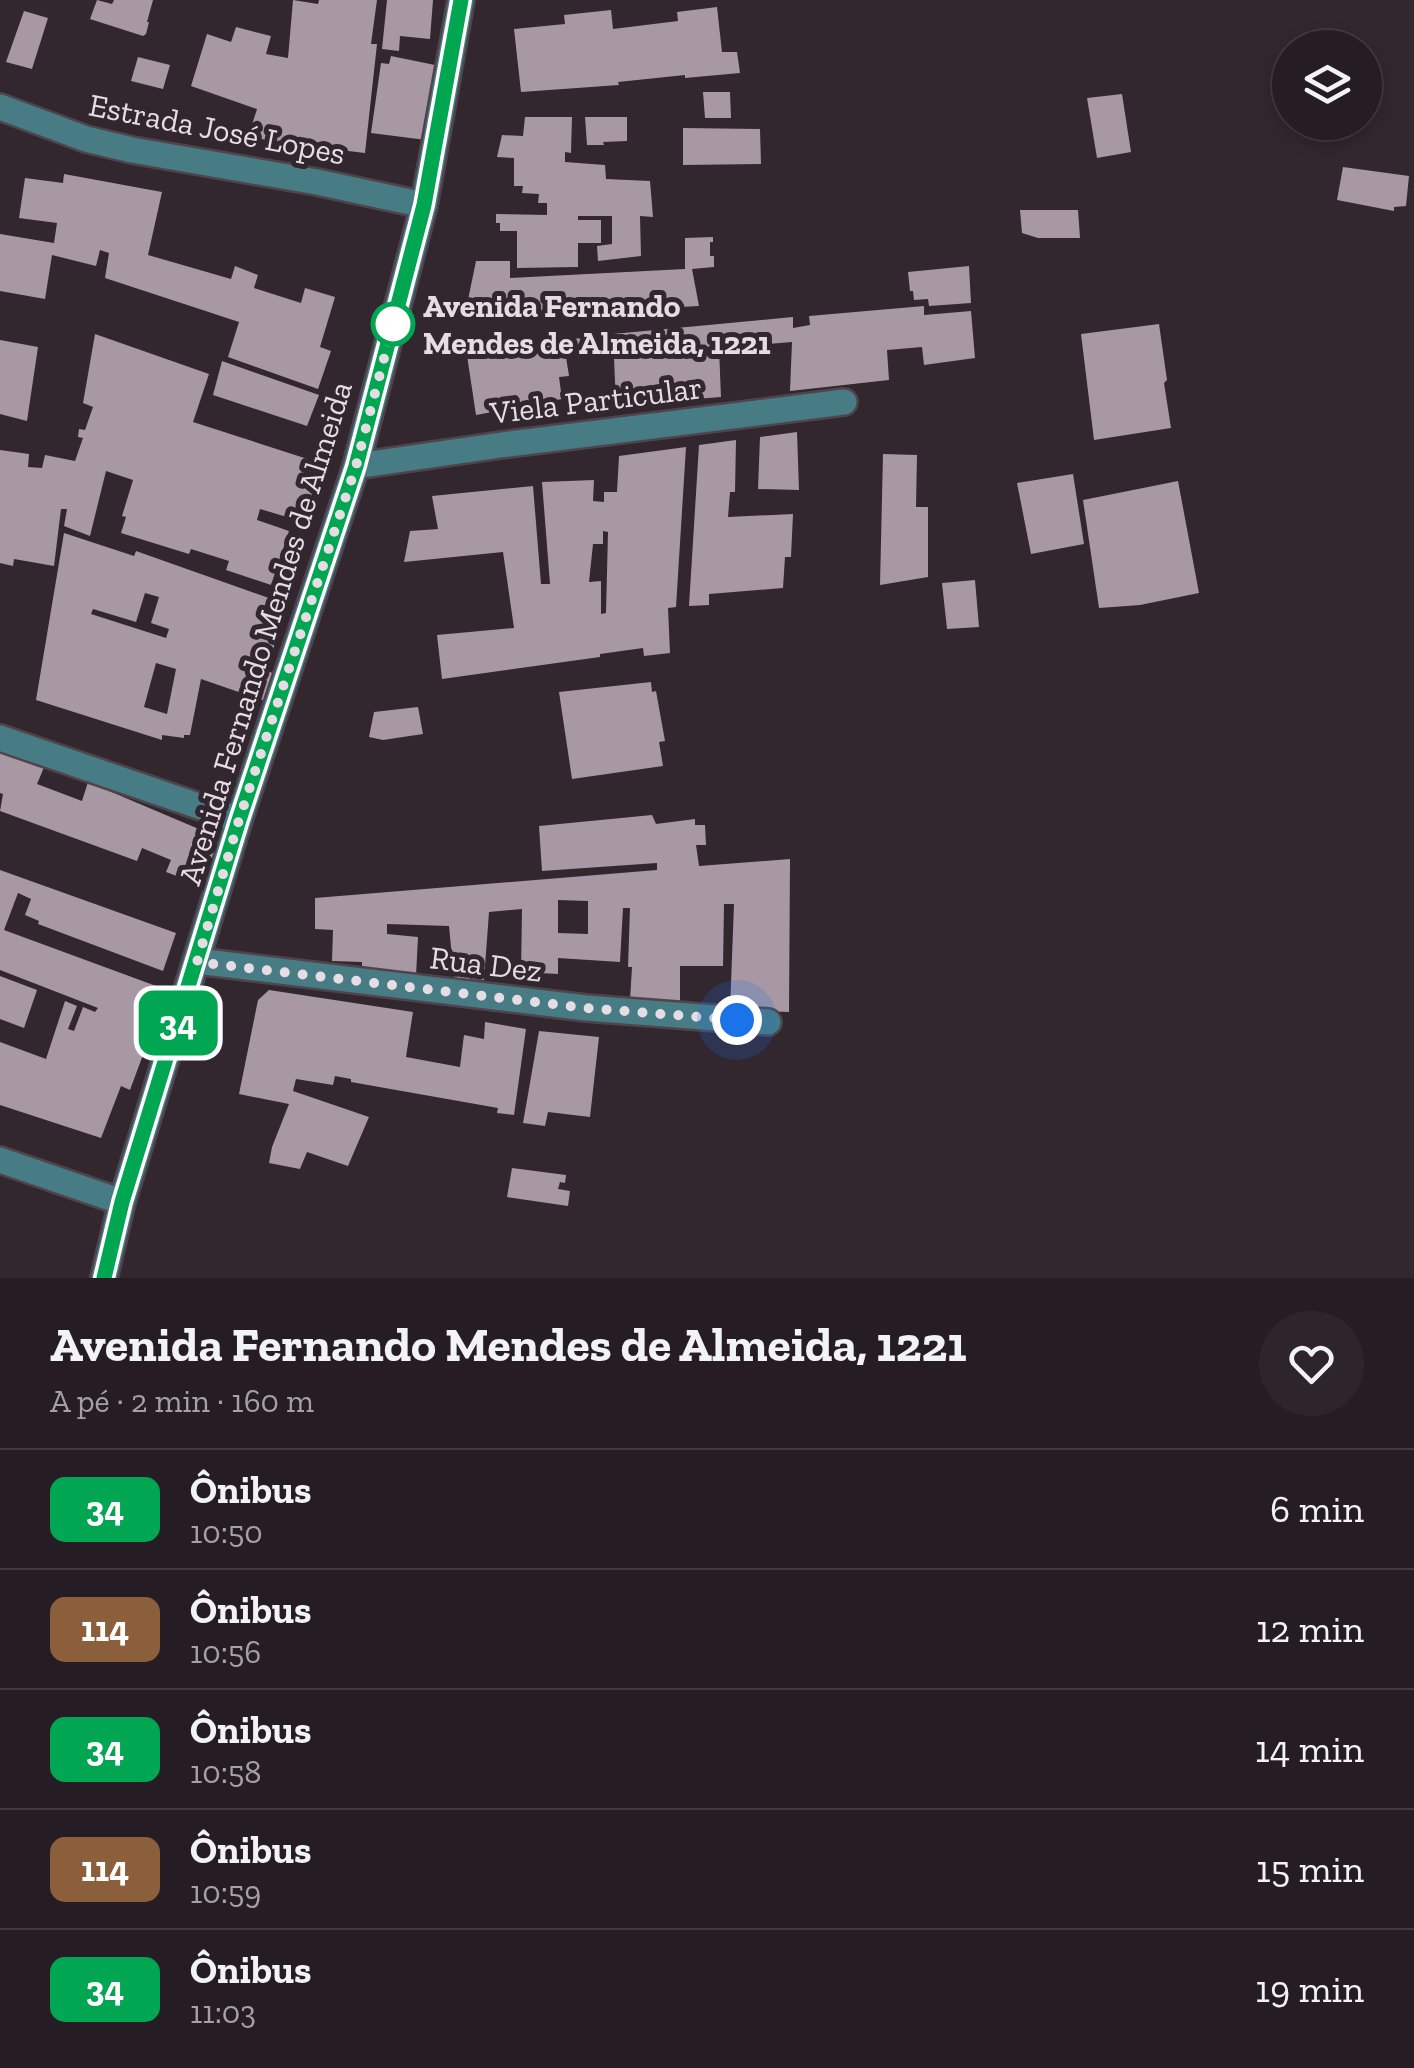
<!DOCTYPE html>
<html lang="pt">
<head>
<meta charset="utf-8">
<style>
	body { margin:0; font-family:"Zilla Slab",serif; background:#2e252b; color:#f1f3f6; height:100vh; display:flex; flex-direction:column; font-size:38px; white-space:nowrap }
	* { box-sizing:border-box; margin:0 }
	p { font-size:32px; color:#a4a1a6 }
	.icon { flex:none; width:55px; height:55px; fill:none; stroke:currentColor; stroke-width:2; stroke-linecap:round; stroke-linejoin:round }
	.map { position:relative; height:1278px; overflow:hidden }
	.drawer { display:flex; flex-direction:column; background:#261c23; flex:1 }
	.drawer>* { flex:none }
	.badge { padding:0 20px; border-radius:15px; font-size:35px; line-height:65px }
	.controls { position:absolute; left:1272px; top:30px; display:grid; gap:20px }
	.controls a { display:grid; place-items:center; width:110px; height:110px; border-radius:50%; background:#261c23; box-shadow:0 5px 15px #0003,0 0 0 2px #423a41; font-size:50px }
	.you { position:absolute; width:50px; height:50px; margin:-25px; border:8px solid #fff; border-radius:50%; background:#1a73e8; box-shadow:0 0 0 15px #1a73e833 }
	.map>.badge { position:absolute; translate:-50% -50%; box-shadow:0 0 0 5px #fff }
	.round { display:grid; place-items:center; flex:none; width:105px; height:105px; border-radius:52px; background:#2e252b }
	.summary { display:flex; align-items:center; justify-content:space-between; height:170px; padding:0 50px }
	h1 { font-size:48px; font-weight:700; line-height:75px }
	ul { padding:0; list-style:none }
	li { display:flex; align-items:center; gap:30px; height:120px; padding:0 50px; border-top:2px solid #423a41 }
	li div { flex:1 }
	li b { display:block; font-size:38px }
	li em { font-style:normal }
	li .badge { min-width:110px; font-weight:700; text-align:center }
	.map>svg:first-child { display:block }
	.building { fill:#a898a4; fill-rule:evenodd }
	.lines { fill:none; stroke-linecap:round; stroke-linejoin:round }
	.minor-casing { stroke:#4f434c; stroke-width:30 }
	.minor { stroke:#487c84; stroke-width:25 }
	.line-casing { stroke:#fff; stroke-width:22 }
	.line { stroke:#00a651; stroke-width:15 }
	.walk { stroke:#e5dde3; stroke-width:10; stroke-dasharray:0 18 }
	.stop-dot { fill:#fff; stroke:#00a651; stroke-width:5 }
	.labels { text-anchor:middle; stroke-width:10; stroke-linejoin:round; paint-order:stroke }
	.street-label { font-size:32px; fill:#e5dde3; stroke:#32262f }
	.stop-label { font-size:32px; font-weight:bold; fill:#e5dde3; stroke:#32262f; text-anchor:start }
</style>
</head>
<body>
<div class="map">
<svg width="1414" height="1278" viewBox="0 0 1414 1278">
	<rect width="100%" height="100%" fill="#32262f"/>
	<g class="building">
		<path d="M 97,0 L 112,4 L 114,0 L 153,0 L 147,22 L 149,22 L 146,34 L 143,36 L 90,19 Z"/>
		<path d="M 293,0 L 318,4 L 319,0 L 377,0 L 371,44 L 377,44 L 365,153 L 340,150 L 340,156 L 326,154 L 328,144 L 289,138 L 289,143 L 248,137 L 257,109 L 191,86 L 207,34 L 231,42 L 236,27 L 271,36 L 266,54 L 288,58 Z"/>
		<path d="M 387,0 L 433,0 L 430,39 L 400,36 L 399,51 L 382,49 Z"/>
		<path d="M 717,7 L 722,52 L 737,52 L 740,73 L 685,78 L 685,75 L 618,82 L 619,85 L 521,92 L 514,29 L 565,24 L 564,15 L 611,10 L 613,29 L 678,21 L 677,12 Z"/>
		<path d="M 24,11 L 48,18 L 32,69 L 6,62 Z"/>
		<path d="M 391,56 L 435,65 L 426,140 L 371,133 L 381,63 L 389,64 Z"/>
		<path d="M 138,57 L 170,65 L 163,89 L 131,81 Z"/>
		<path d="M 703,92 L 730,92 L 731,118 L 705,118 Z"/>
		<path d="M 1122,94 L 1131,152 L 1097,158 L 1087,98 Z"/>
		<path d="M 525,117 L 572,117 L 571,153 L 565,152 L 565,162 L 605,165 L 606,179 L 650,181 L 653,217 L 640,216 L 641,256 L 598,261 L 597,246 L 612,244 L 612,216 L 578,216 L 578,220 L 601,220 L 601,243 L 578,243 L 578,267 L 517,268 L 517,231 L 500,231 L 500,223 L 496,223 L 496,214 L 547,215 L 547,203 L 538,203 L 539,194 L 522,193 L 523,186 L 514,186 L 514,158 L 497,157 L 502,135 L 523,136 Z"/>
		<path d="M 585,117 L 627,117 L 627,141 L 603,142 L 604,145 L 587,145 Z"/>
		<path d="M 683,128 L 760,129 L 761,164 L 683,165 Z"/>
		<path d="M 1343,167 L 1409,176 L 1406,206 L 1394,207 L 1394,211 L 1337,200 Z"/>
		<path d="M 64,174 L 162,192 L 148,255 L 231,279 L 235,266 L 258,275 L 254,288 L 301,303 L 305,288 L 335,297 L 320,347 L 331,351 L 318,389 L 228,357 L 239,322 L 105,278 L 109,253 L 100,250 L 96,266 L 52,255 L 45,299 L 0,291 L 0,234 L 54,243 L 57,223 L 19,218 L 25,178 L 63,183 Z"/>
		<path d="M 1020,210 L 1078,210 L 1080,238 L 1038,238 L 1022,233 Z"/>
		<path d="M 713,237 L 713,242 L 710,242 L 710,256 L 714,256 L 714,267 L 692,269 L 699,306 L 464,319 L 476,261 L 510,261 L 510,278 L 685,269 L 685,238 Z"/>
		<path d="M 969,266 L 971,303 L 929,306 L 928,299 L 914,300 L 913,291 L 910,291 L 908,272 Z"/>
		<path d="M 924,306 L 924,315 L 971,311 L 975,358 L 924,365 L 922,347 L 887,350 L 889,380 L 790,391 L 792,342 L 719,348 L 721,397 L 616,405 L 613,334 L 793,317 L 793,328 L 810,325 L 809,316 Z"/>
		<path d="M 1159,324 L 1167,380 L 1164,383 L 1171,428 L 1094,440 L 1081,334 Z"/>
		<path d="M 95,334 L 209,374 L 193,422 L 323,464 L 307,523 L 260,509 L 257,520 L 289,531 L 271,585 L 226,570 L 229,561 L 191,549 L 189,554 L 121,533 L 126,517 L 122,516 L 133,480 L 106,471 L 90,536 L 64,526 L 67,509 L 61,509 L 54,566 L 14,559 L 13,566 L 0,563 L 0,450 L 29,454 L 28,467 L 42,468 L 45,455 L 75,461 L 83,438 L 78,437 L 79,429 L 85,430 L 93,407 L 83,403 Z"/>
		<path d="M 582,338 L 583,355 L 566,357 L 569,376 L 559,377 L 562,399 L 476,415 L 466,349 Z"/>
		<path d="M 0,340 L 38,347 L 27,421 L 0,414 Z"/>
		<path d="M 222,361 L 319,395 L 307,426 L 213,395 Z"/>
		<path d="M 797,432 L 799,490 L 758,489 L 760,437 Z"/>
		<path d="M 736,440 L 735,492 L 730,492 L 728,517 L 793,514 L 791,557 L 785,557 L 783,588 L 709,594 L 709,605 L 689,606 L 699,445 Z"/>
		<path d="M 686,447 L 676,607 L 668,608 L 670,653 L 644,656 L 643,648 L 600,654 L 600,657 L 442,679 L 437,635 L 514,628 L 503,552 L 404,562 L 410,531 L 438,529 L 432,496 L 533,486 L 541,584 L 550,584 L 542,482 L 594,480 L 593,501 L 604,502 L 604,492 L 617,492 L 619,456 ZM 603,531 L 608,532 L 606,613 L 601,614 L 601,581 L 589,582 L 593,544 L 603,544 Z"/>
		<path d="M 883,454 L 917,455 L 916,507 L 928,507 L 928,577 L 880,585 Z"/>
		<path d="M 1073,474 L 1084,544 L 1031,554 L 1017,483 Z"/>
		<path d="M 1178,481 L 1199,593 L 1140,605 L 1099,608 L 1083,500 Z"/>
		<path d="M 64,533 L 134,556 L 136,551 L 286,604 L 267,671 L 278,675 L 268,702 L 201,679 L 190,735 L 184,735 L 184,738 L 162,735 L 162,740 L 36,700 ZM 145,593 L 159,597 L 151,623 L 169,629 L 166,638 L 91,614 L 93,609 L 136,622 ZM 156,663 L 176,669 L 167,714 L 144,707 Z"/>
		<path d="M 975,580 L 979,627 L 947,629 L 942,583 Z"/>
		<path d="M 651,682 L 652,692 L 656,691 L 665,741 L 659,742 L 663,766 L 572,779 L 559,692 Z"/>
		<path d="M 418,707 L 423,734 L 383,740 L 369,737 L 374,712 Z"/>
		<path d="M 0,751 L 45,765 L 37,784 L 82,801 L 88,782 L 220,838 L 201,885 L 166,872 L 171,860 L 142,848 L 137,861 L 0,811 L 3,794 L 0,793 Z"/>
		<path d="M 652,815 L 656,824 L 695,819 L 695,825 L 705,825 L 706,845 L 696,845 L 699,866 L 790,859 L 789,1012 L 730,1010 L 734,904 L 724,904 L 723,966 L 680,966 L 680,1005 L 630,1000 L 632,967 L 628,967 L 630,908 L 623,908 L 620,962 L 558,958 L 558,974 L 521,972 L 522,909 L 489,912 L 484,980 L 454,978 L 449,926 L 387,924 L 387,934 L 418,937 L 416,976 L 362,973 L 362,962 L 332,961 L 333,930 L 315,929 L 315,898 L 657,870 L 657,863 L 542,871 L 539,826 ZM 558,900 L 588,901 L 588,934 L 558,933 Z"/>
		<path d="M 0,870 L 176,933 L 163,971 L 38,924 L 39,921 L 25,915 L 31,899 L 18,893 L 4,930 L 167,990 L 130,1090 L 121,1086 L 101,1138 L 0,1105 L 0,1042 L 46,1059 L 65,1001 L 77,1006 L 68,1029 L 74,1031 L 83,1007 L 95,1012 L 98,1008 L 0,970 Z"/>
		<path d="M 0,976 L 37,990 L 24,1028 L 0,1019 Z"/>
		<path d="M 269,990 L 413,1012 L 406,1057 L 460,1067 L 464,1035 L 484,1039 L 485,1022 L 526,1029 L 514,1115 L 497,1113 L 498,1108 L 351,1082 L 351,1079 L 335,1076 L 333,1085 L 296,1079 L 293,1091 L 369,1117 L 348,1166 L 307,1152 L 300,1169 L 269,1163 L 272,1147 L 289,1104 L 239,1094 L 258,1000 Z"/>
		<path d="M 539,1031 L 599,1037 L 590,1117 L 548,1112 L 545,1126 L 523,1123 Z"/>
		<path d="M 512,1168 L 566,1175 L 565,1183 L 560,1182 L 558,1189 L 570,1191 L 568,1206 L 507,1197 Z"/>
	</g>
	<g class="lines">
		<g class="minor-casing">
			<g id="minor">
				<path d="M 0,107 L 86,139 L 132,150 L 317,182 L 424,205"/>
				<path d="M 356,466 L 501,445 L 844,402"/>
				<path d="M 0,738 L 239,820"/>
				<path d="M 197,961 L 586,1008 L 768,1022"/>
				<path d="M 0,1160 L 122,1202"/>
				<path d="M 104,1278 L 122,1202 L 239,820 L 356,466 L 424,205 L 461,0"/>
			</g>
		</g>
		<use href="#minor" class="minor"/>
	</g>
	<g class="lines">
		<g class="line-casing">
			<path id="line" d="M 104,1278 L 122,1202 L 239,820 L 356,466 L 424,205 L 461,0"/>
		</g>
		<use href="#line" class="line"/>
		<path class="walk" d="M 393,324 L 356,466 L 239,820 L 197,962 L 586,1008 L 737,1020"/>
	</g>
	<circle class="stop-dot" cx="393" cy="324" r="20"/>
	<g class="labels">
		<g class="street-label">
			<text transform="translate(217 129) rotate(11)" y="11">Estrada José Lopes</text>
			<text transform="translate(596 400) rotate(-7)" y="11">Viela Particular</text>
			<text transform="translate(265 633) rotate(-73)" y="11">Avenida Fernando Mendes de Almeida</text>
			<text transform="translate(486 964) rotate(7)" y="11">Rua Dez</text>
		</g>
		<g class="stop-label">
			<text x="423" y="317">Avenida Fernando<tspan x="423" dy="37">Mendes de Almeida, 1221</tspan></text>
		</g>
	</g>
</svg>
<div class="controls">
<a><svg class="icon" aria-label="layers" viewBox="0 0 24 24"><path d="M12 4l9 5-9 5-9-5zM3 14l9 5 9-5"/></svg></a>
</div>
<div class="you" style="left:737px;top:1020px"></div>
<b class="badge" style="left:178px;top:1023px;background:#00a651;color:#fff">34</b>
</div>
<section class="drawer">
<div class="summary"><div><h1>Avenida Fernando Mendes de Almeida, 1221</h1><p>A pé · 2 min · 160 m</p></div><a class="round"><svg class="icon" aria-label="heart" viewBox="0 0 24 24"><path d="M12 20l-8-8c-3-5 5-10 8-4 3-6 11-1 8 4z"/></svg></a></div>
<ul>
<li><span class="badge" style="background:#00a651;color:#fff">34</span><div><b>Ônibus</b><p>10:50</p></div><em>6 min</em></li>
<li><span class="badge" style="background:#8b5e3c;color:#fff">114</span><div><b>Ônibus</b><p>10:56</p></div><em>12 min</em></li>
<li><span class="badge" style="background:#00a651;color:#fff">34</span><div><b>Ônibus</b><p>10:58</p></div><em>14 min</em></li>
<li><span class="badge" style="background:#8b5e3c;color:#fff">114</span><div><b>Ônibus</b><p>10:59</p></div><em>15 min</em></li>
<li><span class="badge" style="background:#00a651;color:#fff">34</span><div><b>Ônibus</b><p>11:03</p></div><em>19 min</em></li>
</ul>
</section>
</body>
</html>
